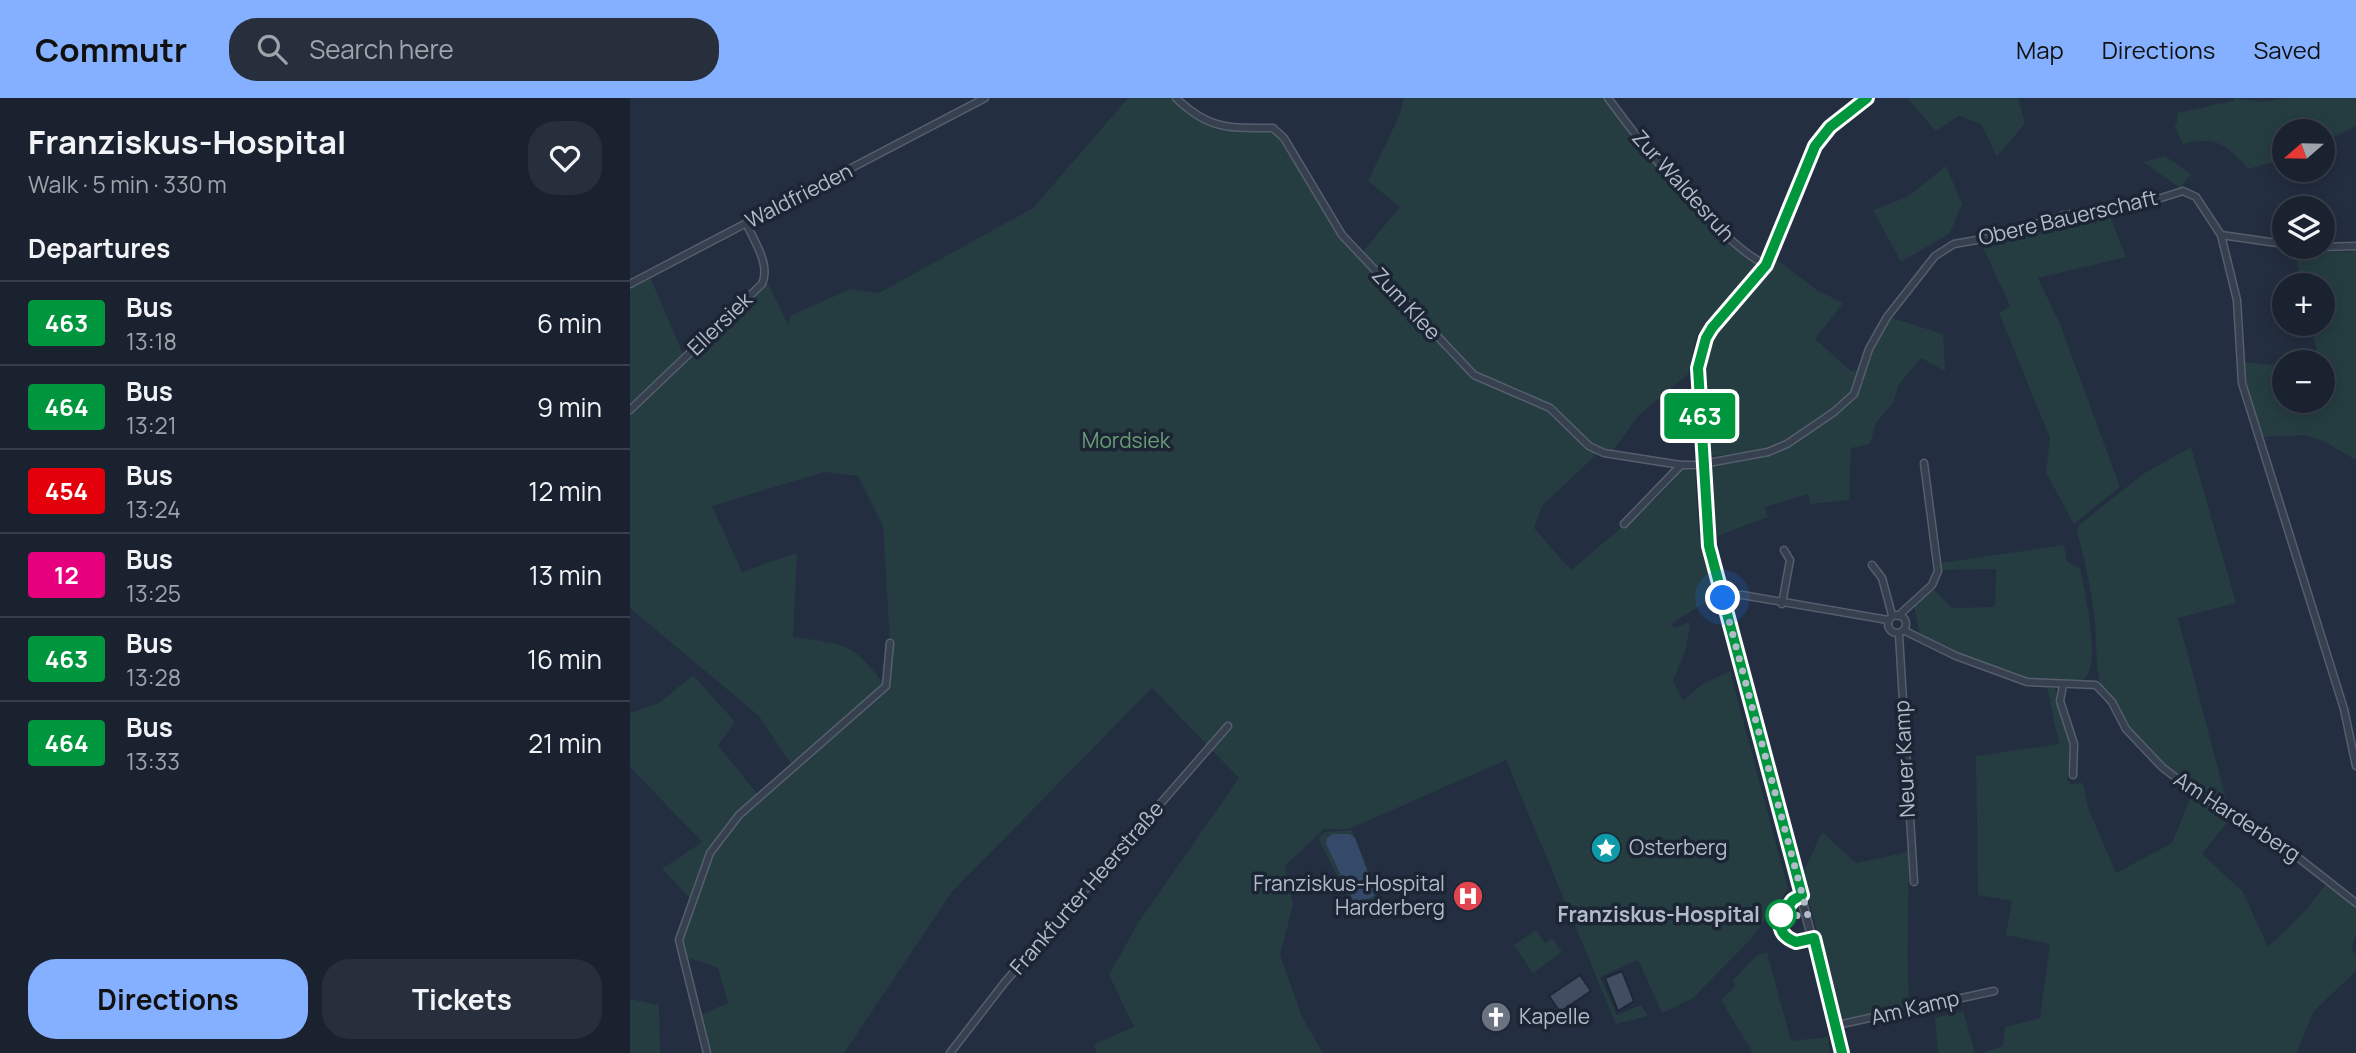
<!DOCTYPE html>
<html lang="en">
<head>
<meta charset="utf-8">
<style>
	body { margin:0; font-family:Manrope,sans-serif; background:#272f3c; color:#f1f3f6; height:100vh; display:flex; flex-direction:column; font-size:26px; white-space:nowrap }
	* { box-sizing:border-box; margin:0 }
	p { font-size:23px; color:#9fa4ab }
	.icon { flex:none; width:38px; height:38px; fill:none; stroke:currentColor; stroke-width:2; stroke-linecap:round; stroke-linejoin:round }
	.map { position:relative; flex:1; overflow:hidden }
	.side { display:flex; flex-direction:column; background:#1a2230; width:630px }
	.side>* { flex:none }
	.badge { padding:0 14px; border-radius:5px; font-size:24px; line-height:46px }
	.needle { width:46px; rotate:250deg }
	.buttons { position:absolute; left:1642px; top:21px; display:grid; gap:14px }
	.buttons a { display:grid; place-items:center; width:63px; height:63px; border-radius:50%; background:#1a2230; box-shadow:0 4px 18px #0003,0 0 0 2px #383f4c; font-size:35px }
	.you { position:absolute; width:35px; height:35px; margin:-18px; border:5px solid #fff; border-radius:50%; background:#1a73e8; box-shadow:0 0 0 10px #1a73e833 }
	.map>.badge { position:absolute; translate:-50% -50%; box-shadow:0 0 0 4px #fff }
	h2 { padding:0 28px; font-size:26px; line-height:63px }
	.round { display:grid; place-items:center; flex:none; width:74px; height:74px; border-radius:28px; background:#272f3c }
	.summary { display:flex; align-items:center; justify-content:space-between; height:119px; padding:0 28px }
	h1 { font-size:33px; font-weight:700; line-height:52px }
	.button { display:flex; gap:14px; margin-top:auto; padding:14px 28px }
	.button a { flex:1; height:80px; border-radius:28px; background:#84b0ff; color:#111; font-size:28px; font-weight:700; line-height:80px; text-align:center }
	.button a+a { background:#272f3c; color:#f1f3f6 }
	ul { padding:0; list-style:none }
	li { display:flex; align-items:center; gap:21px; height:84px; padding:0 28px; border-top:2px solid #383f4c }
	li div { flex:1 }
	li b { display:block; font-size:26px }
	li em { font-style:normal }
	li .badge { min-width:77px; font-weight:700; text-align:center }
	header { display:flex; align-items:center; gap:42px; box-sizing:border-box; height:98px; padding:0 35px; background:#84b0ff; color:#111 }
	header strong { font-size:33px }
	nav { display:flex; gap:38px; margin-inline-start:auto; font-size:24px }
	.search { width:490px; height:63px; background:#272f3c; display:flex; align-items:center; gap:18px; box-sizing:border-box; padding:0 24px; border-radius:28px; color:#9fa4ab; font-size:26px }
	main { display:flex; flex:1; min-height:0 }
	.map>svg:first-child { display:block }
	.green { fill:#253d41; fill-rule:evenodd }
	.water { fill:#354968 }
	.building { fill:#414e62; stroke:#1e2736; stroke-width:2 }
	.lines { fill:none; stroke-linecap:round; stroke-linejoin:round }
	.minor-casing { stroke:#555e6d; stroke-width:9 }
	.tertiary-casing { stroke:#555e6d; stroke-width:10 }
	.minor { stroke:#37404f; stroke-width:6 }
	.tertiary { stroke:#37404f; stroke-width:7 }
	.line-casing { stroke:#fff; stroke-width:16 }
	.line { stroke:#00963e; stroke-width:10 }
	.walk { stroke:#b3bbca; stroke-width:7; stroke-dasharray:0 12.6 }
	.stop-dot { fill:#fff; stroke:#00963e; stroke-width:3.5 }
	.labels { text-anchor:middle; stroke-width:7; stroke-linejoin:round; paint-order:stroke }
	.street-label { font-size:21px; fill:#b3bbca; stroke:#1c2534 }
	.park-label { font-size:21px; fill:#689d76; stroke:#1c2534 }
	.poi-label { font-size:21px; fill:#b3bbca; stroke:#1c2534; text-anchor:start }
	.stop-label { font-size:21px; font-weight:bold; fill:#b3bbca; stroke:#1c2534; text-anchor:end }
</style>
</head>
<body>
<header>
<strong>Commutr</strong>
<div class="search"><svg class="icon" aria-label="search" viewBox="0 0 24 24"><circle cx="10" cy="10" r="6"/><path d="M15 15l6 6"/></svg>Search here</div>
<nav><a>Map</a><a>Directions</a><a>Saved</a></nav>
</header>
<main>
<section class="side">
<div class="summary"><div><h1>Franziskus-Hospital</h1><p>Walk · 5 min · 330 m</p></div><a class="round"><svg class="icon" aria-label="heart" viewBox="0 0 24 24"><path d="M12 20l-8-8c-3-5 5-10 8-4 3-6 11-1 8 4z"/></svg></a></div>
<h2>Departures</h2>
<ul>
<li><span class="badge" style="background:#00963e;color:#fff">463</span><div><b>Bus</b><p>13:18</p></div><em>6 min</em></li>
<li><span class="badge" style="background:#00963e;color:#fff">464</span><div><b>Bus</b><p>13:21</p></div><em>9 min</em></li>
<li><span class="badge" style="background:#e3000b;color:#fff">454</span><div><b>Bus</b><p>13:24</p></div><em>12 min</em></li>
<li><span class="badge" style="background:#e6007e;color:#fff">12</span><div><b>Bus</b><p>13:25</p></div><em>13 min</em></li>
<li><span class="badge" style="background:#00963e;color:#fff">463</span><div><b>Bus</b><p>13:28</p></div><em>16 min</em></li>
<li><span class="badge" style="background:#00963e;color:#fff">464</span><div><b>Bus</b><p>13:33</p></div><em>21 min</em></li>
</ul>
<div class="button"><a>Directions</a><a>Tickets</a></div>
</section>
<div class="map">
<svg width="1726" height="955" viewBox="0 0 1726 955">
	<rect width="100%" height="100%" fill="#232e40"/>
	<g class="green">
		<path d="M 498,0 L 546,0 L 583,27 L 643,30 L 654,40 L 712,137 L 730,157 L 770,109 L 738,83 L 769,18 L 774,0 L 974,0 C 1020,59 1069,117 1126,167 L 1067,237 L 1058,276 L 1009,317 L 983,353 L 963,347 L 968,355 L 912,408 L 904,430 L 941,472 L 1029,398 L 1053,370 L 1065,372 L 1069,439 L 1084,499 L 1041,526 L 1045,530 L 1060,524 L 1056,551 L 1043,583 L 1053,603 L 1071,587 L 1100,573 L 1158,791 L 1121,841 L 1063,900 L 1032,915 L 1008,862 L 970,879 L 987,917 L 1011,907 L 1018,918 L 986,926 L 876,662 L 719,731 L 694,731 L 655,768 L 663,807 L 650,857 L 672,919 L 693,955 L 467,955 L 464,946 L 504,929 L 479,877 L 508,825 L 609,680 L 522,590 L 321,795 L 214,955 L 77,955 L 67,918 L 98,905 L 88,870 L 51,857 L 49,842 L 63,803 L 32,771 L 72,744 L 0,669 L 0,615 L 29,605 L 63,577 L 105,624 L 88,647 L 129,698 L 163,669 L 129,618 L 0,510 L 0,316 L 138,185 L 158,227 L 161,217 L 221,191 L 249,195 L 403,110 ZM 194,374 L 228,378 L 253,428 L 260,545 L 255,587 C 223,544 213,546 163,539 L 167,455 L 112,474 L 82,408 Z"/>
		<path d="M 1277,0 L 1388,0 L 1395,25 L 1367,59 L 1351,26 L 1329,18 L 1306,33 Z"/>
		<path d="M 1603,0 L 1632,4 L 1655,0 L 1726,0 L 1726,28 L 1692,45 L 1692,33 L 1654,33 L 1654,61 L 1618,71 C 1596,46 1587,38 1553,46 L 1544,26 L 1547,25 L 1547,15 L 1604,3 Z"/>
		<path d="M 1535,58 L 1561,76 L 1550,90 L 1513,64 Z"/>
		<path d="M 1316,68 L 1332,106 L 1320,135 L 1271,164 L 1243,112 L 1277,99 Z"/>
		<path d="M 1479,115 L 1496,159 L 1408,180 L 1430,226 L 1490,389 L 1444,426 L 1416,375 L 1420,340 L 1369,215 L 1380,208 L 1351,145 L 1438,119 Z"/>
		<path d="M 1664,151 L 1721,154 L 1726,151 L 1726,362 L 1695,344 L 1676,337 L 1632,339 L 1617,292 L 1614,264 L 1654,268 L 1654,303 L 1692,303 L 1692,264 L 1689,264 L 1681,226 L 1692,226 L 1692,187 L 1672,187 Z"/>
		<path d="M 1147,162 L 1187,192 L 1213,205 L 1185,241 L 1221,273 L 1232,272 L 1259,219 L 1313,236 L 1315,273 L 1291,260 L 1269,286 L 1263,305 L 1246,325 L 1240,346 L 1221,350 L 1219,402 L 1181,406 L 1178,396 L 1135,409 L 1138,419 L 1082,440 L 1078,376 L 1083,367 C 1141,360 1151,358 1196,320 L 1138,354 L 1077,358 L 1073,280 L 1075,260 L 1084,237 Z"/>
		<path d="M 20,179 L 53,256 L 0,306 L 0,190 Z"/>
		<path d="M 1561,349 L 1606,505 L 1548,520 L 1601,719 L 1572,756 L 1613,794 L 1638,849 L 1675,813 L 1697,785 L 1726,809 L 1726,837 L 1721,852 L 1726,856 L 1726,873 L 1684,913 L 1666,955 L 1351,955 L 1373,948 L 1375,929 L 1410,920 L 1420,846 L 1376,837 L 1382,803 L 1348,797 L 1346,658 L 1429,646 L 1417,589 L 1425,590 L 1428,608 L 1441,649 L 1437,682 L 1441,686 L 1453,685 L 1458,710 L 1486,775 L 1542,745 L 1563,693 C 1531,668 1483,628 1471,588 C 1465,567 1467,546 1465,524 C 1462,494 1455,464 1447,434 L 1449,427 L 1513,376 Z"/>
		<path d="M 1434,447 L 1437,464 L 1450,470 C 1455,493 1471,564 1455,581 C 1398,592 1340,563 1290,537 L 1284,508 L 1303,491 L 1322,510 L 1365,509 L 1366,471 L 1311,472 L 1311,465 Z"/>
		<path d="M 722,732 L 748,800 L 724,811 L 688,740 L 695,734 Z"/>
		<path d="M 1192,734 L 1226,765 L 1278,754 C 1280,806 1275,857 1280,909 L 1215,922 L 1209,917 L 1172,777 Z"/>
		<path d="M 906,832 L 915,845 L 922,840 L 932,854 L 903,875 L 884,847 Z"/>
		<path d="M 1137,854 L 1161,943 L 1198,939 L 1200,955 L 1123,955 L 1091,902 L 1105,888 L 1103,882 L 1127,857 Z"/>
		<path d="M 0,901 L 29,907 L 30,955 L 0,955 Z"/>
		<path d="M 1333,913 L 1345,955 L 1308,955 L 1305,920 Z"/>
	</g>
	<path class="water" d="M 703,736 L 720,736 L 725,740 L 745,793 L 744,798 L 729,805 L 723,802 L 696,746 L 697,740 Z"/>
	<g class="building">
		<path d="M 992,873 L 1004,903 L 988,913 L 975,880 Z"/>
		<path d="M 950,877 L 961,893 L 930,914 L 919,898 Z"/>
	</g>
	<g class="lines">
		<g class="minor-casing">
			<g id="minor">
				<path d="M 546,0 C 579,32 599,30 643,30 L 654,40 L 712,137 L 844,277 L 920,310 L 959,348 L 974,355 L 1051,367 L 1067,367 L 1138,354 L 1157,346 L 1204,314 L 1224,296 L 1239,251 L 1257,219 L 1305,158 L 1324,146 L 1364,139 L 1434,117 L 1509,107 L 1553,93 L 1566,99 L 1591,137 L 1654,146"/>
				<path d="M 978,0 C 1010,44 1089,144 1136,167"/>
				<path d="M 1591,137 L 1607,202 L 1612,285 L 1714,611 L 1726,668"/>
				<path d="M 1687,149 L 1726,148"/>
				<path d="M 0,186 L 355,0"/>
				<path d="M 0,312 L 132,186 C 141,167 124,143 116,125"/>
				<path d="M 994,426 L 1051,367"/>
				<path d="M 1242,467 L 1252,480 L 1262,517"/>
				<path d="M 1093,500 L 1112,497 L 1258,522"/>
				<path d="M 1152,506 L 1160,462 L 1154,452"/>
				<circle cx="1267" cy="526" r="9"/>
				<path d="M 1268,518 L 1302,487 L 1308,473 L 1294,365"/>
				<path d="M 1275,533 L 1326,558 L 1397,584 L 1466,587 L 1482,604 L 1496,631 L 1532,669 L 1563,693 L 1642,739 L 1726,805"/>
				<path d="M 1269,537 L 1284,784"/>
				<path d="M 1433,587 L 1430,603 L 1444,646 L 1443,677"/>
				<path d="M 1207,927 L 1364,893"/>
				<path d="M 77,955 L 49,842 L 80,755 L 109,717 L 256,588 L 260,545"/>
				<path d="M 320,955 L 375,884 L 598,628"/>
			</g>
		</g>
		<g class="tertiary-casing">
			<path id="tertiary" d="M 1212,955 L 1079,448 L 1067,270 L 1076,240 L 1082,230 L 1136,167 L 1185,48 L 1200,29 L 1237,0"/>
		</g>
		<use href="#minor" class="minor"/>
		<use href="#tertiary" class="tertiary"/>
	</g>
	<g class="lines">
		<g class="line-casing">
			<path id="line" d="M 1212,955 L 1184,840 L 1166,844 C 1153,839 1150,833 1149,820 L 1163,802 L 1172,797 L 1079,448 L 1068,270 L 1076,240 L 1082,230 L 1136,167 L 1185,48 L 1200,29 L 1237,0"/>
		</g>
		<use href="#line" class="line"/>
		<path class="walk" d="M 1093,500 L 1178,818 L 1151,817"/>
	</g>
	<defs>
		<g id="sight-disc" transform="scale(1.575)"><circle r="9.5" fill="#0f9aa8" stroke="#1c2534"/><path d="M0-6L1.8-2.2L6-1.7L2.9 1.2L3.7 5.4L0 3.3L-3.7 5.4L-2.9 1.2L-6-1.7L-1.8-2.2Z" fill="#fff"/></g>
		<g id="hospital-disc" transform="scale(1.575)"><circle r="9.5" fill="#e0444e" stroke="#1c2534"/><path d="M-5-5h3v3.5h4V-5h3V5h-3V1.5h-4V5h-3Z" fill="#fff"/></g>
		<g id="church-disc" transform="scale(1.575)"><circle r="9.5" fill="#6b7280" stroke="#1c2534"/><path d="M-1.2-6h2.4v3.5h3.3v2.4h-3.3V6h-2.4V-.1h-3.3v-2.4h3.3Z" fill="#fff"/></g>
	</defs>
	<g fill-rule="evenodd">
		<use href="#sight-disc" x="976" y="750"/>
		<use href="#hospital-disc" x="838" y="798"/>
		<use href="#church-disc" x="866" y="919"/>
	</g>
	<circle class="stop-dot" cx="1151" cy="817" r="14"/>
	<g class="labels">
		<g class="street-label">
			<text transform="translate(1053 88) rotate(48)" y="7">Zur Waldesruh</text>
			<text transform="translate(169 98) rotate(-27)" y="7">Waldfrieden</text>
			<text transform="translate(1438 120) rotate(-13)" y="7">Obere Bauerschaft</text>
			<text transform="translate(776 206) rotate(47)" y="7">Zum Klee</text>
			<text transform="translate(90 226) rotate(-44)" y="7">Ellersiek</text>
			<text transform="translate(1275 661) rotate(-93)" y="7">Neuer Kamp</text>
			<text transform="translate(1607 719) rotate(33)" y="7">Am Harderberg</text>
			<text transform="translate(457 790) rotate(-49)" y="7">Frankfurter Heerstraße</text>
			<text transform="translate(1285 910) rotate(-13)" y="7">Am Kamp</text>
		</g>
		<g class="park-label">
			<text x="496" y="350">Mordsiek</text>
		</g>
		<g class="poi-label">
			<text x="999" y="757">Osterberg</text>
			<text x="815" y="793" text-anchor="end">Franziskus-Hospital<tspan x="815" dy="24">Harderberg</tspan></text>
			<text x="889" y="926">Kapelle</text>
		</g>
		<g class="stop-label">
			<text x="1130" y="824">Franziskus-Hospital</text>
		</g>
	</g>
</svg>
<div class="buttons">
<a><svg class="needle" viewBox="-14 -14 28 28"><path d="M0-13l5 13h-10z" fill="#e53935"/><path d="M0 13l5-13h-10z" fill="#9fa4ab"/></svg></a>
<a><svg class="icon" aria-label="layers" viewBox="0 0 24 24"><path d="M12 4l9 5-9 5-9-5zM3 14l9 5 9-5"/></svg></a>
<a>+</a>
<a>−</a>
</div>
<div class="you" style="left:1093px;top:500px"></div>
<b class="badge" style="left:1070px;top:318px;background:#00963e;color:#fff">463</b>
</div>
</main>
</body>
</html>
